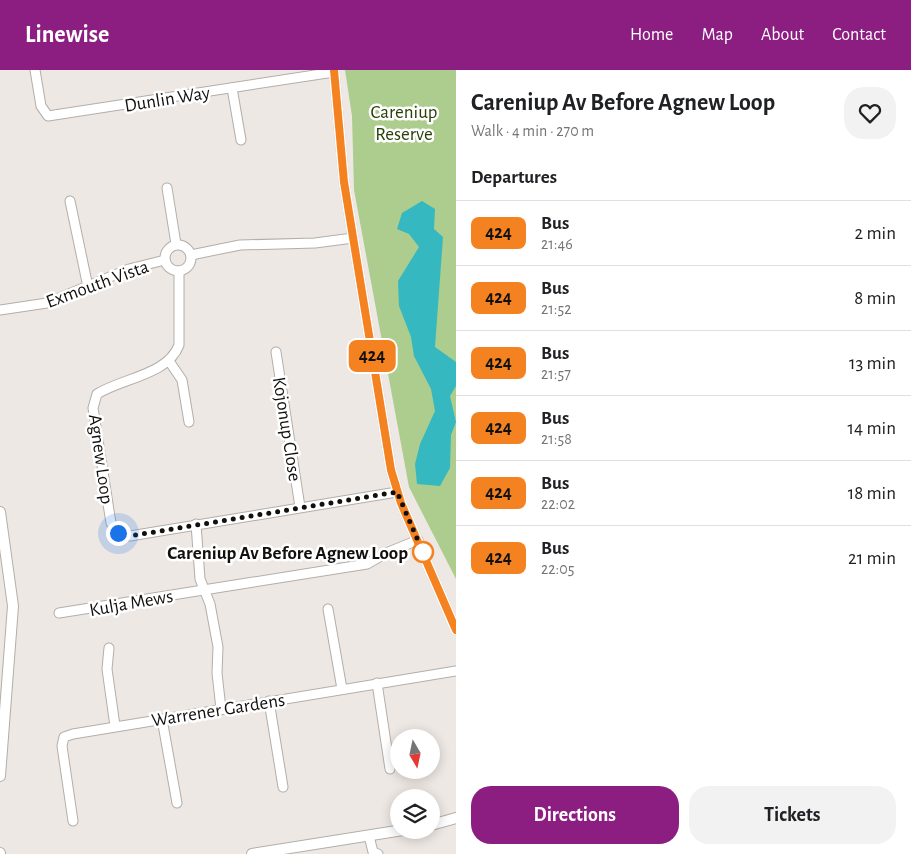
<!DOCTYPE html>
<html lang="en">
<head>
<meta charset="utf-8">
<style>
	body { margin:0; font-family:"Alegreya Sans",sans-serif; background:#f2f2f2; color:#202124; height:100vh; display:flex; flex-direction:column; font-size:19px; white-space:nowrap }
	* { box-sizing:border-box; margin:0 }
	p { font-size:16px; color:#757577 }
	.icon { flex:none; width:28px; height:28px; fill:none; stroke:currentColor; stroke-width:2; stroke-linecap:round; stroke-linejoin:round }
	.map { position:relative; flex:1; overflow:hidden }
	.details { display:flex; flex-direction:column; background:#fff; width:455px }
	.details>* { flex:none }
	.badge { padding:0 10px; border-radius:8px; font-size:18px; line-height:32px }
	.needle { width:32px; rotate:171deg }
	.controls { position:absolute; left:390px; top:659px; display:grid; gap:10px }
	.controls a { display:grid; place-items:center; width:50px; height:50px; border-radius:50%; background:#fff; box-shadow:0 2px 12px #0003; font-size:25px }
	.you { position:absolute; width:25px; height:25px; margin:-12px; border:4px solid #fff; border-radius:50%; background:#1a73e8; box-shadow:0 0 0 8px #1a73e833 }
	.map>.badge { position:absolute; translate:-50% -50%; box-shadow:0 0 0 2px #fff }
	h2 { padding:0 15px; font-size:19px; line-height:45px }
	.round { display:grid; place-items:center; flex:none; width:52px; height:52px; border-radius:20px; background:#f2f2f2 }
	.head { display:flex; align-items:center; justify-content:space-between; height:85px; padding:0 15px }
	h1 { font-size:24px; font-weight:700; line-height:38px }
	.cta { display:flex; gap:10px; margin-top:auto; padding:10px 15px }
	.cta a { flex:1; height:58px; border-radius:20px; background:#8c1e82; color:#fff; font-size:20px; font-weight:700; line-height:58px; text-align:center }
	.cta a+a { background:#f2f2f2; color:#202124 }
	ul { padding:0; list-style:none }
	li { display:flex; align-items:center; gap:15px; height:65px; padding:0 15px; border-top:1px solid #e0e0e0 }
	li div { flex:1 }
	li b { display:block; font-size:19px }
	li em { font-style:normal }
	li .badge { min-width:55px; font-weight:700; text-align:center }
	header { display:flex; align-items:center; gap:30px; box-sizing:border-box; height:70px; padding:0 25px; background:#8c1e82; color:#fff }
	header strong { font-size:24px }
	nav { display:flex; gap:28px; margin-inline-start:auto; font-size:18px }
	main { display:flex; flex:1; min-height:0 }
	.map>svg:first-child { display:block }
	.green { fill:#accd8d }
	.water { fill:#35b8bf }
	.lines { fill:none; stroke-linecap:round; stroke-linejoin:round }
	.minor-casing { stroke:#b3aea9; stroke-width:11 }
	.tertiary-casing { stroke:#b3aea9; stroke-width:12 }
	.minor { stroke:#fff; stroke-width:9 }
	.tertiary { stroke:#fff; stroke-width:10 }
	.line-casing { stroke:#fff; stroke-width:11 }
	.line { stroke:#f58220; stroke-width:8 }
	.walk { stroke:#12100f; stroke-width:5; stroke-dasharray:0 9 }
	.stop-dot { fill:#fff; stroke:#f58220; stroke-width:2.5 }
	.labels { text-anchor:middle; stroke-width:5; stroke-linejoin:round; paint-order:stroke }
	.street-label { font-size:19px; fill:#12100f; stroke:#fff }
	.park-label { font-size:19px; fill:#283f08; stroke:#fff }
	.stop-label { font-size:19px; font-weight:bold; fill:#12100f; stroke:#fff; text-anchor:end }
</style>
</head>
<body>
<header>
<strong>Linewise</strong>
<nav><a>Home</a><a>Map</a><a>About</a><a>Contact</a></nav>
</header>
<main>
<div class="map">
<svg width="456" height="784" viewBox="0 0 456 784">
	<rect width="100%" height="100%" fill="#eee8e4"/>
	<path class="green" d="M 345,0 L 456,0 L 456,509 L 409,417 L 354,120 L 352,46 Z"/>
	<path class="water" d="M 422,131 L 435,139 L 434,159 L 443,167 L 435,277 L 456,292 L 456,316 L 450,326 L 456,352 L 451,365 L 450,398 L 440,416 L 417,414 L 415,394 L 420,374 L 435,341 L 431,319 L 414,286 L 411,267 L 399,236 L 398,211 L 419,177 L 409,164 L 397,159 L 402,143 Z"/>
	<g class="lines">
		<g class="minor-casing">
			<g id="minor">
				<path d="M 35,0 L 41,36 L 48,46 L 334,2"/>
				<path d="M 334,0 L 344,112 L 391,400 L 401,433 L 456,560"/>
				<path d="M 232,18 L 241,70"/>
				<path d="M 167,118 L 176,174"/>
				<path d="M 70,131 L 88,217"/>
				<circle cx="178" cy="188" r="13"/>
				<path d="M 191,185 L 240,175 L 315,173 L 353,168"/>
				<path d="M 179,201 L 179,275 C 168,305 122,308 97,324 L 93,338 L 111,453 L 119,463 L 130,466 L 397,422"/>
				<path d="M 0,240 L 47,233 L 129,199 L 165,190"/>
				<path d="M 276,282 L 300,437"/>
				<path d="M 169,291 L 182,310 L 189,352"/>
				<path d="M 196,454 L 200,509 L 210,534 L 218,577 L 217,603 L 221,639"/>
				<path d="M 328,539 L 342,619"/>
				<path d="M 59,543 L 367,494 L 386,483 L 418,470"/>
				<path d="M 109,578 L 107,599 L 115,656"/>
				<path d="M 377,613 L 390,699"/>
				<path d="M 269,631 L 283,717"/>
				<path d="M 162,649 L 177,733"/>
				<path d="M 73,751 L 62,676 L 64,667 L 73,664 L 456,601"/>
				<path d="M 369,766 L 373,782 L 378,784"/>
			</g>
		</g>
		<g class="tertiary-casing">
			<g id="tertiary">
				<path d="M 0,442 L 13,536 L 0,706"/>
				<path d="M 431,755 L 456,748"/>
				<path d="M 0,783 L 0,784"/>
				<path d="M 252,784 L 403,760"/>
			</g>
		</g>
		<use href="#minor" class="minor"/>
		<use href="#tertiary" class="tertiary"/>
	</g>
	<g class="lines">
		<g class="line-casing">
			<path id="line" d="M 334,0 L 344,112 L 391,400 L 401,433 L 456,560"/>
		</g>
		<use href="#line" class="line"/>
		<path class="walk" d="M 118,463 L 130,466 L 397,422 L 423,482"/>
	</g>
	<circle class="stop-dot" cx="423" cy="482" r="10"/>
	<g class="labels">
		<g class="street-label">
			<text transform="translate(167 28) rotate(-9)" y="7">Dunlin Way</text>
			<text transform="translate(97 213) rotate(-20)" y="7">Exmouth Vista</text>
			<text transform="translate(288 359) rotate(81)" y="7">Kojonup Close</text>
			<text transform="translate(102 389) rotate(82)" y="7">Agnew Loop</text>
			<text transform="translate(131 532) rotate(-10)" y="7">Kulja Mews</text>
			<text transform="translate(218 639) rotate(-9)" y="7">Warrener Gardens</text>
		</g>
		<g class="park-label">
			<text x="404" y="48">Careniup<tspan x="404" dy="22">Reserve</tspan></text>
		</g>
		<g class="stop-label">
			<text x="408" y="489">Careniup Av Before Agnew Loop</text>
		</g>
	</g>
</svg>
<div class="controls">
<a><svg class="needle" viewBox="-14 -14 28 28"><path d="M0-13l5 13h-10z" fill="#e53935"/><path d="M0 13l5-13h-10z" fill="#757577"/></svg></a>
<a><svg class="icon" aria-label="layers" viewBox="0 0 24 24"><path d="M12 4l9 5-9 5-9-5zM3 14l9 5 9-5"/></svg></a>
</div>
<div class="you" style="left:118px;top:463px"></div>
<b class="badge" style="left:372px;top:286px;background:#f58220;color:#111">424</b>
</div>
<section class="details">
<div class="head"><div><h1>Careniup Av Before Agnew Loop</h1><p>Walk · 4 min · 270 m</p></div><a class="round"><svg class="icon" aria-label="heart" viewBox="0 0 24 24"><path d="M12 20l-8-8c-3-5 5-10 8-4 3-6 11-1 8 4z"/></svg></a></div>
<h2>Departures</h2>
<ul>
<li><span class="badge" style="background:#f58220;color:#111">424</span><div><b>Bus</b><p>21:46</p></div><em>2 min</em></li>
<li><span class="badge" style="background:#f58220;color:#111">424</span><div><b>Bus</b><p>21:52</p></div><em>8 min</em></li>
<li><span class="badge" style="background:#f58220;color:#111">424</span><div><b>Bus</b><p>21:57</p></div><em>13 min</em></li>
<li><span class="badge" style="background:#f58220;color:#111">424</span><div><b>Bus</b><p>21:58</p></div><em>14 min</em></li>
<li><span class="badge" style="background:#f58220;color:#111">424</span><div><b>Bus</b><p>22:02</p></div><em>18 min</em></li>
<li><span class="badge" style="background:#f58220;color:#111">424</span><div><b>Bus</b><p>22:05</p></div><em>21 min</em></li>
</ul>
<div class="cta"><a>Directions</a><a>Tickets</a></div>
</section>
</main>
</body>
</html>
